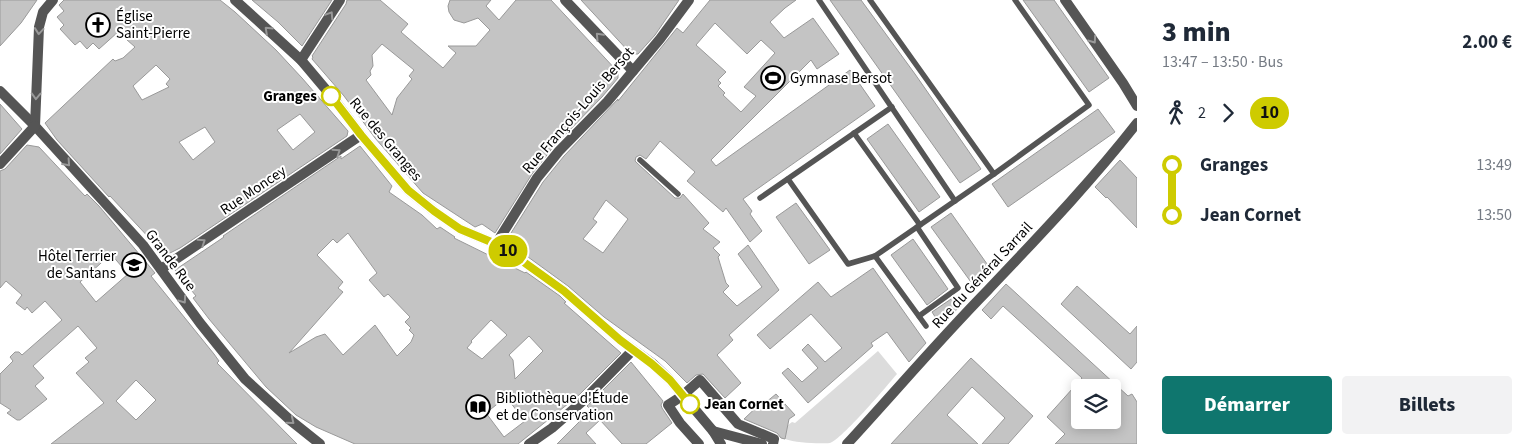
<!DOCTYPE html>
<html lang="fr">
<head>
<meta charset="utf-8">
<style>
	body { margin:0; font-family:"Source Sans 3",sans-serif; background:#f2f2f3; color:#1f2937; height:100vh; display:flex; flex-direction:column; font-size:19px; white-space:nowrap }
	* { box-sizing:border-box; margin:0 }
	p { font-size:16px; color:#747a83 }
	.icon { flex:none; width:28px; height:28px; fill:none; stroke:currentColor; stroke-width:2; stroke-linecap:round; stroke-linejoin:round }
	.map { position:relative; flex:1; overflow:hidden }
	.sheet { display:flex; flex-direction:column; background:#fff; width:400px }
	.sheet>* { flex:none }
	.badge { padding:0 10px; border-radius:16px; font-size:18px; line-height:32px }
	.buttons { position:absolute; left:1071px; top:379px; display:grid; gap:10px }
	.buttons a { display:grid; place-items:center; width:50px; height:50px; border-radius:5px; background:#fff; box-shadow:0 2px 12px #0003; font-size:25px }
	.map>.badge { position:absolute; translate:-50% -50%; box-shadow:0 0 0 2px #fff }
	.legs { display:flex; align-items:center; gap:8px; height:55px; padding:0 25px; font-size:16px }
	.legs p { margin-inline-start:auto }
	.head { display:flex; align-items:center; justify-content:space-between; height:85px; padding:0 25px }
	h1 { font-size:28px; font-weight:800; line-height:38px }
	.action { display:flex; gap:10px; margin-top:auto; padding:10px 25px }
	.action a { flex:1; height:58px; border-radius:5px; background:#0f766e; color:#fff; font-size:20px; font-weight:800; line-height:58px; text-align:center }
	.action a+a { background:#f2f2f3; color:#1f2937 }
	ul { padding:0 25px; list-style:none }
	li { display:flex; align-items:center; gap:18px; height:50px; font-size:19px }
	li i { display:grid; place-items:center; width:8px; height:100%; margin:0 6px; background:currentColor }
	li i::after { content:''; width:12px; height:12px; margin:-6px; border:4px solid; border-radius:50%; background:#fff }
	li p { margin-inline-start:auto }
	li:first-child i { background:linear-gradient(#0000 50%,currentColor 0) }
	li:last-child i { background:linear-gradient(currentColor 50%,#0000 0) }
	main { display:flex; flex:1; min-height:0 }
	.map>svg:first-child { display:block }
	.green { fill:#dcdcdc }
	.building { fill:#c4c4c4; stroke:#999; fill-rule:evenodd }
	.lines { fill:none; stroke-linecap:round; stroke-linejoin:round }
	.lane { stroke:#555; stroke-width:5.5 }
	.street { stroke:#555; stroke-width:10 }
	.oneway { stroke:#999 }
	.line-1-casing { stroke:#fff; stroke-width:11 }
	.line-1 { stroke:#cecb00; stroke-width:8 }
	.stop-1-dot { fill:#fff; stroke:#cecb00; stroke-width:2.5 }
	.labels { text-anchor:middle; stroke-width:4; stroke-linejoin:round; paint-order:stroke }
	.poi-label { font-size:15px; fill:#000; stroke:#fff; text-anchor:start }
	.stop-label { font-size:15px; font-weight:bold; fill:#000; stroke:#fff; text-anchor:end }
	.street-label { font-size:15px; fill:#000; stroke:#fff }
</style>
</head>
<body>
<main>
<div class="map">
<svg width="1137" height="444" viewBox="0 0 1137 444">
	<rect width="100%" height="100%" fill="#fff"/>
	<path class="green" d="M 878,351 L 897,374 C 886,387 842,439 830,443 C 819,444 796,443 785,439 L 786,433 L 780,431 L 792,422 L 795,423 Z"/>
	<g class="building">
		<path d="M 0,0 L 37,0 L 21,23 L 0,46 Z"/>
		<path d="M 64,0 L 220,0 L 235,12 L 276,50 L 302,78 L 348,131 L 347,136 L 180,248 L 164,256 L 153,242 L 110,196 L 109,197 L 57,140 L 45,123 L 113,59 L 115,61 L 123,58 L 135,47 L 118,32 L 99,49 L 93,43 L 87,49 L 80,41 L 75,45 L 60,29 L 64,25 L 57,17 L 64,11 L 59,5 ZM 156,65 L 170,79 L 166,84 L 169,87 L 142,100 L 133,86 ZM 300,114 L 315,132 L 293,150 L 277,130 ZM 205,127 L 215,142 L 193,160 L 179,142 Z"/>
		<path d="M 252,0 L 332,0 L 302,46 L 278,22 Z"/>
		<path d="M 347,0 L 380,0 L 408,24 L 401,32 L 443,68 L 456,53 L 448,46 L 476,46 L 490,30 L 478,18 L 464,23 L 454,20 L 449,12 L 448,6 L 450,0 L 491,0 L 486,6 L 499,20 L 516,0 L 551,0 L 618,72 L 618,78 L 602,97 L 554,146 L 532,174 L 495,233 L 482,224 L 475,227 L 423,193 L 375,138 L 344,96 L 312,59 L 313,57 L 312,56 L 346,4 ZM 382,44 L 414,70 L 409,76 L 412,79 L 397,98 L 392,115 L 366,80 L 371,75 L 370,71 L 373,66 L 372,55 Z"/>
		<path d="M 581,0 L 679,0 L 655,35 L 638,54 L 631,54 Z"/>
		<path d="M 710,0 L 796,0 L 785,8 L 770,22 L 784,38 L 813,18 L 839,54 L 817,69 L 811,60 L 711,160 L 716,166 L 850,70 L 875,106 L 743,199 L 752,211 L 750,214 L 762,231 L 750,242 L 726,208 L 723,212 L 687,181 L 695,172 L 660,141 L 646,159 L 640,155 L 636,157 L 635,161 L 637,163 L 675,198 L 680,198 L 683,194 L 709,223 L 703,229 L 720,242 L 713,248 L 720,255 L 718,257 L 726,283 L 729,286 L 723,292 L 737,306 L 762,287 L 738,254 L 748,245 L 779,290 L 729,335 L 733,340 L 717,355 L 741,383 L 725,398 L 703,374 L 696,375 L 687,383 L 665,361 L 604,317 L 568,286 L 506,241 L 543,182 L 564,156 L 618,99 L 618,101 L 677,28 L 683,33 ZM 715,23 L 747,54 L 761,40 L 775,53 L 744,87 L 756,96 L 741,112 L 723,95 L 725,93 L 718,86 L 721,83 L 718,80 L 726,72 L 696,45 ZM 606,200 L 628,219 L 603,253 L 583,239 L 597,222 L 593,219 Z"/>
		<path d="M 830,0 L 861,0 L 915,74 L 981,169 L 960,183 Z"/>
		<path d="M 1023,0 L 1054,0 L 1109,78 L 1089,92 Z"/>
		<path d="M 0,104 L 22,129 L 0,154 Z"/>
		<path d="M 1098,109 L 1115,132 L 1008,207 L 992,184 Z"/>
		<path d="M 888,124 L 940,197 L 919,212 L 867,139 Z"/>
		<path d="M 27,145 L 39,147 L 85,196 L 87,194 L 99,206 L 155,273 L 151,276 L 214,354 L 219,361 L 217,363 L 297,444 L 51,444 L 104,403 L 76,373 L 89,362 L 85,358 L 97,348 L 78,326 L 33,366 L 44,378 L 35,386 L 47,399 L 20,420 L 17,420 L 7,413 L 11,410 L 0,403 L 0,374 L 13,361 L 10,357 L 15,352 L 19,352 L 22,355 L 62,320 L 45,301 L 32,313 L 27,307 L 25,310 L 16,303 L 22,295 L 6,281 L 0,288 L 0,171 L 5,169 ZM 111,254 L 128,274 L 96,302 L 80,282 ZM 136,380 L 156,400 L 136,420 L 116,401 Z"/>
		<path d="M 360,146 L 392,186 L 389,192 L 422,215 L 437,229 L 440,227 L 455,237 L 454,238 L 525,273 L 526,272 L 560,296 L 566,302 L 564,303 L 621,353 L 579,395 L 518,444 L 355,444 L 316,427 L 296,415 L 266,387 L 209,319 L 193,298 L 196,296 L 175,270 L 224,237 L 223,236 L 341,156 L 341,159 ZM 348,233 L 377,273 L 369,280 L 384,297 L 388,294 L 410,317 L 405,322 L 411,328 L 409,330 L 414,335 L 411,342 L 397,356 L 375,325 L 343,355 L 325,334 L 316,337 L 289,353 L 343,292 L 338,288 L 343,282 L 317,255 L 333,239 L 337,243 ZM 491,320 L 507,335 L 482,359 L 467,348 L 472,342 L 471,341 ZM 529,336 L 543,351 L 515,379 L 513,360 L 509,355 ZM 506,397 L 525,421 L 504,437 L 486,413 Z"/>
		<path d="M 1120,160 L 1137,178 L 1137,228 L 1107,197 L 1106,198 L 1095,187 Z"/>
		<path d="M 796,203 L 830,250 L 809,264 L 776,217 Z"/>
		<path d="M 951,213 L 992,271 L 976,289 L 931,227 Z"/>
		<path d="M 913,239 L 948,289 L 927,305 L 891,255 Z"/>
		<path d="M 873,268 L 926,343 L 909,362 L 887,332 L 871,343 L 873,346 L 808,403 L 782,373 L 788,368 L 802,382 L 818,368 L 802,350 L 808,344 L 825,362 L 842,348 L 811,314 L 770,349 L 757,335 L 818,282 L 831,297 Z"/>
		<path d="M 1006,284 L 1128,396 L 1132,394 L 1137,402 L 1137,444 L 1055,444 L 1065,434 L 1047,417 L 1082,378 L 1003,306 L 991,319 L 982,310 ZM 1080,388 L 1112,388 L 1112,420 L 1080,420 Z"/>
		<path d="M 1077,286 L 1130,334 L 1137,326 L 1137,362 L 1131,369 L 1061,304 Z"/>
		<path d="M 954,297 L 960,306 L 941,326 L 932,312 Z"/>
		<path d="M 971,358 L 1033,416 L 1008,444 L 982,444 L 1005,418 L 972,387 L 947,415 L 978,444 L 891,444 Z"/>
		<path d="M 631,362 L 663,401 L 661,405 L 662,408 L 672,423 L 646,444 L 622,444 L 600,420 L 586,433 L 596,444 L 557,444 L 591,410 L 587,406 Z"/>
		<path d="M 776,394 L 795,415 L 789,419 L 785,439 L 781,438 L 777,433 L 744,419 L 763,401 L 765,403 Z"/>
	</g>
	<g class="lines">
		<g class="lane">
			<path d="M 819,0 L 955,201"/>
			<path d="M 870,0 L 994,174 L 1089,105 L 1015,0"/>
			<path d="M 854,133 L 920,225"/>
			<path d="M 640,160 L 678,194"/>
			<path d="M 788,179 L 848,264 L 875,256"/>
			<path d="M 760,198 L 892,107"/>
			<path d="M 917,227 L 958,288 L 919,316"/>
			<path d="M 926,326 L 875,256 L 994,174"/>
		</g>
		<g class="street">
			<path d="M 235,0 L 301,60 L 333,98 L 361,135 L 408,190 L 434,211 L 460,229 L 496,244 L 525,263 L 564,291 L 620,340 L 652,363 L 670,380 L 713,431 L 721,444"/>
			<path d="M 565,0 L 633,71"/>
			<path d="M 1065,0 L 1123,83 L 1137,106"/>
			<path d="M 301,60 L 340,0"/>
			<path d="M 0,91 L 35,126 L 143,245 L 200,323 L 245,379 L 290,420 L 320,444"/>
			<path d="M 35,126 L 39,27 L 43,12 L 53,0"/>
			<path d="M 0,164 L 35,126"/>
			<path d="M 496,244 L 537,178 L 559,151 L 607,102 L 660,39 L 689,0"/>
			<path d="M 161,269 L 361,135"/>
			<path d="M 713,431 L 762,444"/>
			<path d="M 529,444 L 552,428 L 584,400 L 633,350"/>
			<path d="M 699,444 L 680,423 L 668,405 L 682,396 L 700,380 L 738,424 L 774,439 L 773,444"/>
			<path d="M 847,444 C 894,393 939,340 988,290 C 1039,236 1091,182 1137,123"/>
		</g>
	</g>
	<defs><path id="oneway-chevron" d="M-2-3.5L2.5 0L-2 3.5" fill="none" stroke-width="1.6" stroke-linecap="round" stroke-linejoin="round" transform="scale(1.25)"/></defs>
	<g class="oneway">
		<use href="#oneway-chevron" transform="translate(330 15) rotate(-57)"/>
		<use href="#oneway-chevron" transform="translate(268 30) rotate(-137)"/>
		<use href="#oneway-chevron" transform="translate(39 31) rotate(95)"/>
		<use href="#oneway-chevron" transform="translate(599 36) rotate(-133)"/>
		<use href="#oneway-chevron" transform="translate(1093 40) rotate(55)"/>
		<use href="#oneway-chevron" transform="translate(36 96) rotate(92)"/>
		<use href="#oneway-chevron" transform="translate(337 152) rotate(-34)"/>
		<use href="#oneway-chevron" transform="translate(67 163) rotate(48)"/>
		<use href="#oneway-chevron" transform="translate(202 242) rotate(-34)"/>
		<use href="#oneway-chevron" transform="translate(183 300) rotate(55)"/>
		<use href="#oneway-chevron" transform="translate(291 421) rotate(39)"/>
	</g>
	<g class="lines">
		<g class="line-1-casing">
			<path id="line-1" d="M 331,96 L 361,135 L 408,190 L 434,211 L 460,229 L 496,244 L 525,263 L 564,291 L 620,340 L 652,364 L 670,380 L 690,404"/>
		</g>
		<use href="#line-1" class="line-1"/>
	</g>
	<defs>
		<g id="church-ring" transform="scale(1.25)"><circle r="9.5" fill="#fff" stroke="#000" stroke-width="1.5"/><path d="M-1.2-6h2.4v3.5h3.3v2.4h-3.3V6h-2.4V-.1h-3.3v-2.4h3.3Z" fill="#000"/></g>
		<g id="stadium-ring" transform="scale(1.25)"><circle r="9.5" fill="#fff" stroke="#000" stroke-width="1.5"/><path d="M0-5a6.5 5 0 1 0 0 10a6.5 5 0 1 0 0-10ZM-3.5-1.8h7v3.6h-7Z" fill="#000"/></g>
		<g id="school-ring" transform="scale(1.25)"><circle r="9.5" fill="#fff" stroke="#000" stroke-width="1.5"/><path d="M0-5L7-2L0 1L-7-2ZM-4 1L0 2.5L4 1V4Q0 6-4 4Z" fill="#000"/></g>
		<g id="library-ring" transform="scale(1.25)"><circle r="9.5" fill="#fff" stroke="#000" stroke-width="1.5"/><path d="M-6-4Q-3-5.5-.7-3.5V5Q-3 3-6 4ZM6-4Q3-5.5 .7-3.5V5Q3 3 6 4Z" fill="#000"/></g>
	</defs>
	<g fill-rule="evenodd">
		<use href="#church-ring" x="98" y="25"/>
		<use href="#stadium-ring" x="773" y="78"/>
		<use href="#school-ring" x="134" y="265"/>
		<use href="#library-ring" x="478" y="407"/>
	</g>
	<g class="stop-1-dot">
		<circle cx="331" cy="96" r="9"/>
		<circle cx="690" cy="404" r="9"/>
	</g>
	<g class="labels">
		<g class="poi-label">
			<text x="116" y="21">Église<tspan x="116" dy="17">Saint-Pierre</tspan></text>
			<text x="790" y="83">Gymnase Bersot</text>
			<text x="116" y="261" text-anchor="end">Hôtel Terrier<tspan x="116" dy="17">de Santans</tspan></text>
			<text x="496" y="403">Bibliothèque d'Étude<tspan x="496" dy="17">et de Conservation</tspan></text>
		</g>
		<g class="stop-label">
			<text x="317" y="101">Granges</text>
			<text x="704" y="409" text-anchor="start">Jean Cornet</text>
		</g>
		<g class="street-label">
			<text transform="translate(578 110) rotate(-49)" y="5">Rue François-Louis Bersot</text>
			<text transform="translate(386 139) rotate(50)" y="5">Rue des Granges</text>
			<text transform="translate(253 190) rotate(-34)" y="5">Rue Moncey</text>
			<text transform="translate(171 260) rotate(53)" y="5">Grande Rue</text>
			<text transform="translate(982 275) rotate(-47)" y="5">Rue du Général Sarrail</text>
		</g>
	</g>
</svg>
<div class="buttons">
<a><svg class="icon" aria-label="layers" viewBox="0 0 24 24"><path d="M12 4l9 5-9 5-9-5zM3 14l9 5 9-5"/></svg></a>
</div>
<b class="badge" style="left:508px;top:251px;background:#cecb00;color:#111">10</b>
</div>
<section class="sheet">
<div class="head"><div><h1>3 min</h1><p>13:47 – 13:50 · Bus</p></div><b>2.00 €</b></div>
<div class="legs"><svg class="icon" aria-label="walk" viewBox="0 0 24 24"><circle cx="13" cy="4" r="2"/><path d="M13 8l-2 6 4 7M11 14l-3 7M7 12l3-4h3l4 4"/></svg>2<svg class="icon" aria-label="forward" viewBox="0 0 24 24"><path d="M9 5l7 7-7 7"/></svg><b class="badge" style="background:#cecb00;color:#111">10</b></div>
<ul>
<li><i style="color:#cecb00"></i><b>Granges</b><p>13:49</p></li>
<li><i style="color:#cecb00"></i><b>Jean Cornet</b><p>13:50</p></li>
</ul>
<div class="action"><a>Démarrer</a><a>Billets</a></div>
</section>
</main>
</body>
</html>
